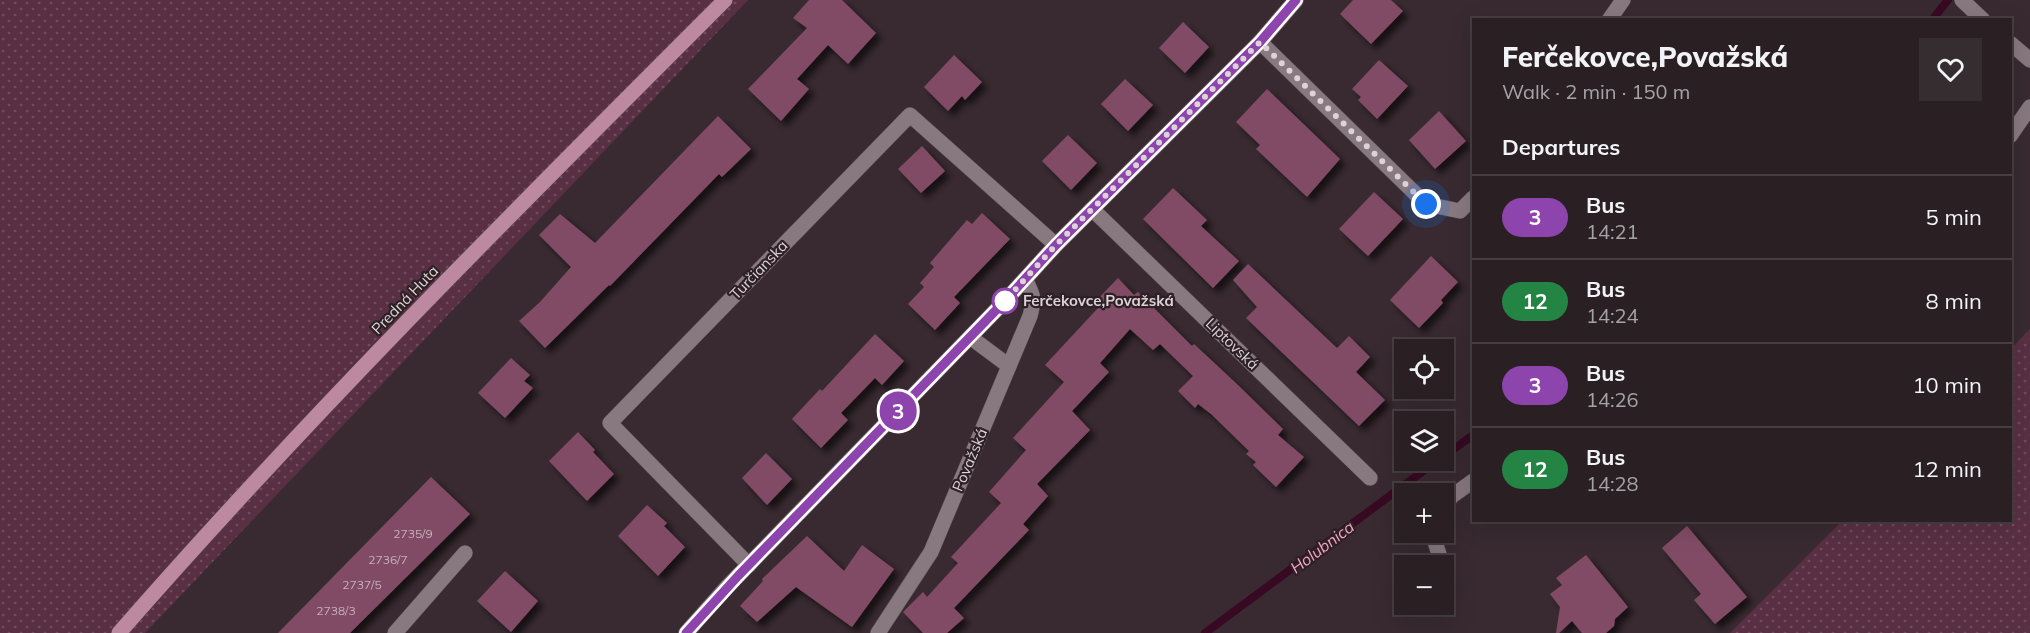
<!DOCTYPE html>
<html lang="en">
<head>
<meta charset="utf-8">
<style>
	body { margin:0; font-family:Mulish,sans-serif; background:#362d31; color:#f1f3f6; height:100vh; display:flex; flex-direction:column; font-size:22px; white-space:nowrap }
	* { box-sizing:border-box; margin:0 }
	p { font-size:20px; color:#a5a3a6 }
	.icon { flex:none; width:33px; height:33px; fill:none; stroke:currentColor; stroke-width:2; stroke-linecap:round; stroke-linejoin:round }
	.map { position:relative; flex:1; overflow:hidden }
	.details { position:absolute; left:1472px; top:18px; width:540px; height:504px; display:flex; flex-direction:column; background:#2a2024; border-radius:0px; box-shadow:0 6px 24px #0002,0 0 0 2px #463e41 }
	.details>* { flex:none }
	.badge { padding:0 12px; border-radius:20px; font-size:21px; line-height:39px }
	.tools { position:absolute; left:1394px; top:339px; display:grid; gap:12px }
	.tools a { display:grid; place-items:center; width:60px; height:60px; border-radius:0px; background:#2a2024; box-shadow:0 6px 24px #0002,0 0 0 2px #463e41; font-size:30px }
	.you { position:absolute; width:30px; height:30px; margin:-15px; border:4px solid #fff; border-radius:50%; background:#1a73e8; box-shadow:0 0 0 9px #1a73e833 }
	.map>.badge { position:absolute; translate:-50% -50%; box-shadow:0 0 0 3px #fff }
	h2 { padding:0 30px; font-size:22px; line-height:54px }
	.round { display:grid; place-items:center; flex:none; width:63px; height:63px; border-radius:0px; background:#362d31 }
	.summary { display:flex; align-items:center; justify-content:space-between; height:102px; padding:0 30px }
	h1 { font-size:28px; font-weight:800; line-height:45px }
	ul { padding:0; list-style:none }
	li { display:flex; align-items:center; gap:18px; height:84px; padding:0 30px; border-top:2px solid #463e41 }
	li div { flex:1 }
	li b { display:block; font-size:22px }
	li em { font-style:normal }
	li .badge { min-width:66px; font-weight:700; text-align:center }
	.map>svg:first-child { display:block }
	.grass { fill:url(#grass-dots) }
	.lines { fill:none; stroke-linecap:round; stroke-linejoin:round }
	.stream { stroke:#380923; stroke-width:8 }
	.building { fill:#814c65; filter:url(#shadow) }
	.minor-casing { stroke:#54494d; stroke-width:16 }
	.major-casing { stroke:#54494d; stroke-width:16 }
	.minor { stroke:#88787f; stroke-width:15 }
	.major { stroke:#bc89a0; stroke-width:15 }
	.line-casing { stroke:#fff; stroke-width:14 }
	.line { stroke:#8e44ad; stroke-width:9 }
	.walk { stroke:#dcd3d7; stroke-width:6; stroke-dasharray:0 10.8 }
	.stop-dot { fill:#fff; stroke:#8e44ad; stroke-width:3 }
	.labels { text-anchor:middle; stroke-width:4.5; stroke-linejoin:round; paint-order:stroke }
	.number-label { font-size:12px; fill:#c5b1ba }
	.street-label { font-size:15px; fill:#dcd3d7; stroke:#2e2126 }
	.stop-label { font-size:15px; font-weight:bold; fill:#dcd3d7; stroke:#2e2126; text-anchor:start }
	.water-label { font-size:16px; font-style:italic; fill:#f7a3c9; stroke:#2e2126 }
</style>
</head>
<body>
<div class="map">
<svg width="2030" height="633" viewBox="0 0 2030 633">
	<defs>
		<pattern id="grass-dots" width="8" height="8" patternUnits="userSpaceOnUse" patternTransform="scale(1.5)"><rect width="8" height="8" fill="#593043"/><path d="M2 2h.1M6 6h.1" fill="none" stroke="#704d5d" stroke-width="1.8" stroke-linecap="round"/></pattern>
		<filter id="shadow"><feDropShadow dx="5.5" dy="5.5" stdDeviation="3" flood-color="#0009"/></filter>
	</defs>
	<rect width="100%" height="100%" fill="#382a30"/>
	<g class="grass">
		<path d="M 0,0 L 748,0 L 145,633 L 0,633 Z"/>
		<path d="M 2030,329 L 2030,633 L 1730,633 L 1842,521 L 2010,520 L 2010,350 Z"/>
	</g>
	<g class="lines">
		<g class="stream">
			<path d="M 1932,20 L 1948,0"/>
			<path d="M 1443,457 L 1473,435"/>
			<path d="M 1205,633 L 1438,460"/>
		</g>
	</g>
	<g class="building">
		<path d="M 809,0 L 842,0 L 876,33 L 848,64 L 828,45 L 797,79 L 809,89 L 781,121 L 748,89 L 807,28 L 793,18 Z"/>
		<path d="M 1353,0 L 1391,0 L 1403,11 L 1371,44 L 1340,14 Z"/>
		<path d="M 1183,22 L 1209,47 L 1185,73 L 1159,48 Z"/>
		<path d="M 954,55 L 982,82 L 965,100 L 962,96 L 948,111 L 924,87 Z"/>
		<path d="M 1379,60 L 1408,86 L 1377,119 L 1358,100 L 1361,97 L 1352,89 Z"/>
		<path d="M 1125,79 L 1153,105 L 1128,131 L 1101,104 Z"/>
		<path d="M 1267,89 L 1340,159 L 1307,197 L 1256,149 L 1260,145 L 1236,122 Z"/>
		<path d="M 1439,111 L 1466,141 L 1435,169 L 1409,140 Z"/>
		<path d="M 718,116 L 751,149 L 722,177 L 719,174 L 610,286 L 609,285 L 545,348 L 519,321 L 540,302 L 571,267 L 539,235 L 560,214 L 595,243 Z"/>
		<path d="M 1068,135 L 1097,163 L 1071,190 L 1042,161 Z"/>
		<path d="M 922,146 L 945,171 L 921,193 L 898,169 Z"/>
		<path d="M 1173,188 L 1207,220 L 1201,226 L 1239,261 L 1213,288 L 1143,219 Z"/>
		<path d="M 1374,192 L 1403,219 L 1368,256 L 1339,229 Z"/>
		<path d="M 982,213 L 1010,239 L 954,297 L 960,303 L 935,330 L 908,304 L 924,287 L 920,283 L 934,267 L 930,263 L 967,220 L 972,224 Z"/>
		<path d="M 1431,256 L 1458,282 L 1441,300 L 1443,303 L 1419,328 L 1390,300 Z"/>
		<path d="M 1248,264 L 1337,348 L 1349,336 L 1370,357 L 1356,372 L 1385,400 L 1359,426 L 1246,318 L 1257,307 L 1233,280 Z"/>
		<path d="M 1118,278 L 1134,295 L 1138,292 L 1192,346 L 1194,344 L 1238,385 L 1283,429 L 1278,435 L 1304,457 L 1276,487 L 1253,465 L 1256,462 L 1246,454 L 1249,451 L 1211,414 L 1198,404 L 1195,408 L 1178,391 L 1193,376 L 1160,344 L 1153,350 L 1130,329 L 1100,363 L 1109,372 L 1072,411 L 1090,430 L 1037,484 L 1048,496 L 1023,524 L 1029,530 L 954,608 L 964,618 L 947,633 L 923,633 L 903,612 L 923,592 L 927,597 L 958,563 L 951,557 L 1001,503 L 989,492 L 1026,450 L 1013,438 L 1064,382 L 1045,365 L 1098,308 L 1093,304 Z"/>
		<path d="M 875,334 L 904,361 L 882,385 L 875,378 L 841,413 L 848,420 L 821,448 L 792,419 L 820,389 L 822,391 Z"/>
		<path d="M 511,358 L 530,375 L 524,381 L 533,388 L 505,418 L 478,393 Z"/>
		<path d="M 578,432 L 595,450 L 593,452 L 614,474 L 587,501 L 549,461 Z"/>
		<path d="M 766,453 L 792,479 L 767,505 L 742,478 Z"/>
		<path d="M 431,477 L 470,514 L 350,633 L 278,633 Z"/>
		<path d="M 647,505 L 667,523 L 664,526 L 685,547 L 658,576 L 618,536 Z"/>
		<path d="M 1687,526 L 1747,597 L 1715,624 L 1694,600 L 1701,594 L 1662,548 Z"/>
		<path d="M 807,536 L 844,571 L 862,545 L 894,569 L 852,627 L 796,587 L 757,622 L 740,606 L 763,581 L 762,579 Z"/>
		<path d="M 1586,555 L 1628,607 L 1615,619 L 1614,626 L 1606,633 L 1582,633 L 1572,621 L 1559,633 L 1556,633 L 1560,607 L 1550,594 L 1562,585 L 1556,578 Z"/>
		<path d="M 505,571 L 538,601 L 511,632 L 477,601 Z"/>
	</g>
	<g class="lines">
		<g class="minor-casing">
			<g id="minor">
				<path d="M 1962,0 L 1983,20"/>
				<path d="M 1609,20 L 1623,0"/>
				<path d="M 1260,42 L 1426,204 L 1460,211 L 1473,198"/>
				<path d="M 2010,43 L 2030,60"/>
				<path d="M 2010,136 L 2030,107"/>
				<path d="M 1092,209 L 1370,478"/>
				<path d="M 970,337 L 1009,366"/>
				<path d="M 1443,507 L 1452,496 L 1473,481"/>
				<path d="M 1436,532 L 1435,542 L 1443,566"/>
				<path d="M 749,565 L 610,423 L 910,115 L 1056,245"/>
				<path d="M 395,633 L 465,553"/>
				<path d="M 686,633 L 727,587 L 1003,303 L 1056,245 L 1260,42 L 1296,0"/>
				<path d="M 878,633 L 931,552 L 1030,316 C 1035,298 1033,294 1025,279"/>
			</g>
		</g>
		<g class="major-casing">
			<path id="major" d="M 119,633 C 311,413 519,206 725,0"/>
		</g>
		<use href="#minor" class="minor"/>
		<use href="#major" class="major"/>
	</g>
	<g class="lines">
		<g class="line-casing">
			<path id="line" d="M 686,633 L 738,576 L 1003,303 L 1056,245 L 1260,42 L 1296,0"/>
		</g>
		<use href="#line" class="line"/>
		<path class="walk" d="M 1005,301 L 1003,303 L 1056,245 L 1260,42 L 1426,204"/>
	</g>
	<circle class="stop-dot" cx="1005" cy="301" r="12"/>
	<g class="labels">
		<g class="number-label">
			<text x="413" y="538">2735/9</text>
			<text x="388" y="564">2736/7</text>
			<text x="362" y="589">2737/5</text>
			<text x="336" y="615">2738/3</text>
		</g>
		<g class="street-label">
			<text transform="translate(759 270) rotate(-46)" y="5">Turčianska</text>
			<text transform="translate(405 300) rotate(-46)" y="5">Predná Huta</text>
			<text transform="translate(1232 344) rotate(44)" y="5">Liptovská</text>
			<text transform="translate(970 460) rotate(-67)" y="5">Považská</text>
		</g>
		<g class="stop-label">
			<text x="1023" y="306">Ferčekovce,Považská</text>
		</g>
		<g class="water-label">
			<text transform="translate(1322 547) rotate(-37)" y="6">Holubnica</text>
		</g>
	</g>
</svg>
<div class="tools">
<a><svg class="icon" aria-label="locate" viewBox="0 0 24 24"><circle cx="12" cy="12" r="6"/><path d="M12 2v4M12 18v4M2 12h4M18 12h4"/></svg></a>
<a><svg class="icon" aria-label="layers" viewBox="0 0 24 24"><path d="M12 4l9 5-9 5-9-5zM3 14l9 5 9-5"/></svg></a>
<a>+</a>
<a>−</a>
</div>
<div class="you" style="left:1426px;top:204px"></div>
<b class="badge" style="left:898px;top:411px;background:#8e44ad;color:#fff">3</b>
<section class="details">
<div class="summary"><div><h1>Ferčekovce,Považská</h1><p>Walk · 2 min · 150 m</p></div><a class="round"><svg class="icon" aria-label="heart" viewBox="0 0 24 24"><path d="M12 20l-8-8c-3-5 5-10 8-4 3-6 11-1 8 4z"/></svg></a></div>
<h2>Departures</h2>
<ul>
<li><span class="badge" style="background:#8e44ad;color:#fff">3</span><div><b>Bus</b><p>14:21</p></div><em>5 min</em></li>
<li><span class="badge" style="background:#238443;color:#fff">12</span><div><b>Bus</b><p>14:24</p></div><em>8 min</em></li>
<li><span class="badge" style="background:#8e44ad;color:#fff">3</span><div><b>Bus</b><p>14:26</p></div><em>10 min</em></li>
<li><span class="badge" style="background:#238443;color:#fff">12</span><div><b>Bus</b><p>14:28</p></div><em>12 min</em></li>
</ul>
</section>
</div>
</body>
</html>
